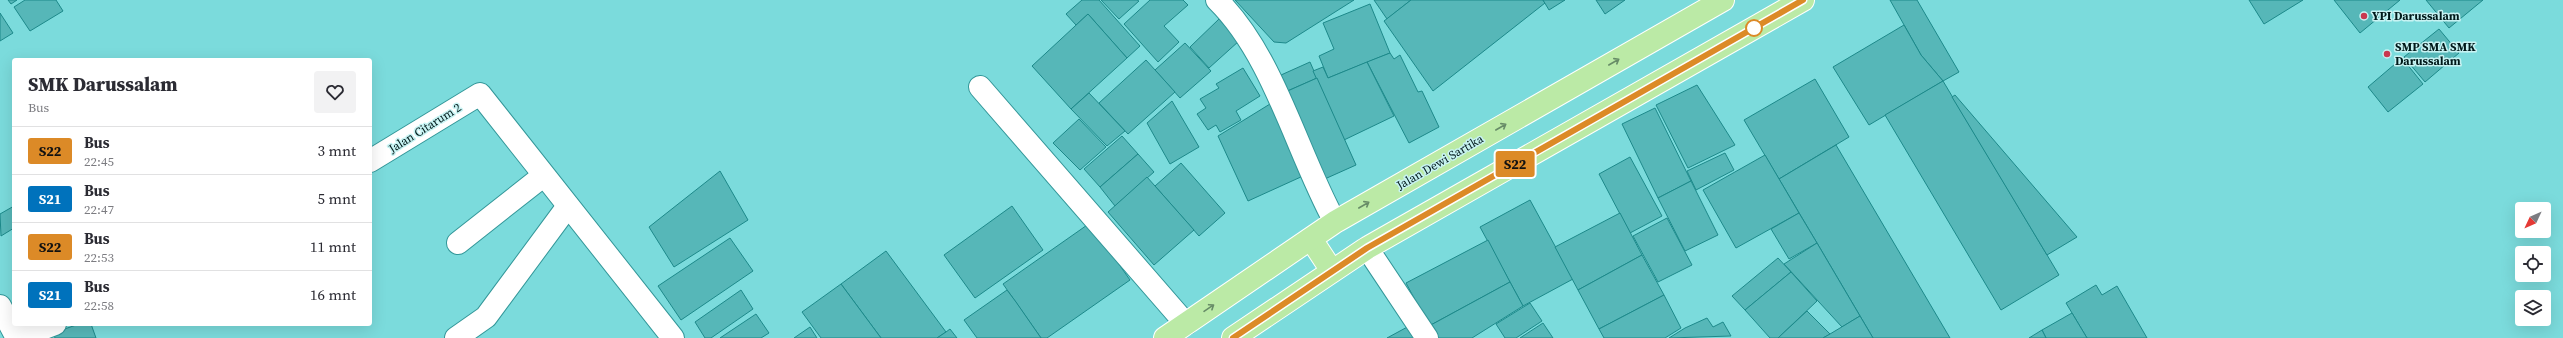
<!DOCTYPE html>
<html lang="id">
<head>
<meta charset="utf-8">
<style>
	body { margin:0; font-family:"Source Serif 4",serif; background:#f2f2f3; color:#2b2b33; height:100vh; display:flex; flex-direction:column; font-size:15px; white-space:nowrap }
	* { box-sizing:border-box; margin:0 }
	p { font-size:13px; color:#7c7c81 }
	.icon { flex:none; width:22px; height:22px; fill:none; stroke:currentColor; stroke-width:2; stroke-linecap:round; stroke-linejoin:round }
	.map { position:relative; flex:1; overflow:hidden }
	.details { position:absolute; left:12px; top:58px; width:360px; height:268px; display:flex; flex-direction:column; background:#fff; border-radius:4px; box-shadow:0 4px 16px #0002 }
	.details>* { flex:none }
	.badge { padding:0 8px; border-radius:3px; font-size:14px; line-height:26px }
	.needle { width:26px; rotate:226deg }
	.controls { position:absolute; left:2515px; top:202px; display:grid; gap:8px }
	.controls a { display:grid; place-items:center; width:36px; height:36px; border-radius:4px; background:#fff; box-shadow:0 4px 16px #0002; font-size:20px }
	.map>.badge { position:absolute; translate:-50% -50%; box-shadow:0 0 0 2px #fff }
	.round { display:grid; place-items:center; flex:none; width:42px; height:42px; border-radius:4px; background:#f2f2f3 }
	.summary { display:flex; align-items:center; justify-content:space-between; height:68px; padding:0 16px }
	h1 { font-size:19px; font-weight:800; line-height:30px }
	ul { padding:0; list-style:none }
	li { display:flex; align-items:center; gap:12px; height:48px; padding:0 16px; border-top:1px solid #e1e1e2 }
	li div { flex:1 }
	li b { display:block; font-size:15px }
	li em { font-style:normal }
	li .badge { min-width:44px; font-weight:700; text-align:center }
	.map>svg:first-child { display:block }
	.building { fill:#56b7b8; stroke:#1d898a }
	.lines { fill:none; stroke-linecap:round; stroke-linejoin:round }
	.minor-casing { stroke:#339799; stroke-width:24 }
	.trunk-casing { stroke:#fff; stroke-width:24 }
	.minor { stroke:#fff; stroke-width:22 }
	.trunk { stroke:#bbeaa6; stroke-width:22 }
	.oneway { stroke:#678c67 }
	.line-casing { stroke:#fff; stroke-width:9 }
	.line { stroke:#dc8a27; stroke-width:6 }
	.poi-dot { fill:#c9384f; stroke:#c7f3f3; stroke-width:1.5 }
	.stop-dot { fill:#fff; stroke:#dc8a27; stroke-width:2 }
	.labels { text-anchor:middle; stroke-width:3; stroke-linejoin:round; paint-order:stroke }
	.poi-label { font-size:12px; font-weight:bold; fill:#00191a; stroke:#c7f3f3; text-anchor:start }
	.street-label { font-size:12px; fill:#00191a; stroke:#c7f3f3 }
</style>
</head>
<body>
<div class="map">
<svg width="2563" height="338" viewBox="0 0 2563 338">
	<rect width="100%" height="100%" fill="#7bdbdc"/>
	<g class="building">
		<path d="M 8,0 L 17,0 L 11,4 Z"/>
		<path d="M 25,0 L 56,0 L 63,11 L 30,31 L 14,7 Z"/>
		<path d="M 1082,0 L 1099,0 L 1140,46 L 1127,58 L 1088,14 L 1076,25 L 1066,14 Z"/>
		<path d="M 1101,0 L 1137,0 L 1139,1 L 1119,19 Z"/>
		<path d="M 1150,0 L 1183,0 L 1188,5 L 1164,26 L 1179,42 L 1158,62 L 1124,24 Z"/>
		<path d="M 1235,0 L 1354,0 L 1286,43 L 1274,42 Z"/>
		<path d="M 1374,0 L 1411,0 L 1387,19 Z"/>
		<path d="M 1411,0 L 1543,0 L 1545,3 L 1433,91 L 1384,21 Z"/>
		<path d="M 1543,0 L 1565,0 L 1549,10 Z"/>
		<path d="M 1596,0 L 1625,0 L 1605,14 Z"/>
		<path d="M 1890,0 L 1917,0 L 1959,72 L 1943,81 L 1921,55 Z"/>
		<path d="M 2249,0 L 2303,0 L 2264,24 Z"/>
		<path d="M 2334,0 L 2400,0 L 2360,33 Z"/>
		<path d="M 2426,0 L 2483,0 L 2449,28 Z"/>
		<path d="M 1370,4 L 1390,53 L 1328,78 L 1319,56 L 1334,49 L 1323,23 Z"/>
		<path d="M 0,13 L 13,33 L 0,41 Z"/>
		<path d="M 1088,14 L 1127,58 L 1071,109 L 1032,66 Z"/>
		<path d="M 1219,19 L 1239,41 L 1209,68 L 1190,47 Z"/>
		<path d="M 1904,25 L 1921,55 L 1943,81 L 1869,125 L 1833,67 Z"/>
		<path d="M 2439,29 L 2459,53 L 2425,82 L 2404,57 Z"/>
		<path d="M 1185,43 L 1211,71 L 1180,98 L 1155,70 Z"/>
		<path d="M 1390,53 L 1394,59 L 1400,55 L 1418,92 L 1422,91 L 1439,127 L 1409,143 L 1367,62 Z"/>
		<path d="M 2402,58 L 2423,84 L 2388,112 L 2368,87 Z"/>
		<path d="M 1146,60 L 1175,92 L 1128,134 L 1099,103 Z"/>
		<path d="M 1310,62 L 1317,78 L 1283,93 L 1281,75 Z"/>
		<path d="M 1367,62 L 1394,116 L 1344,140 L 1313,71 L 1323,67 L 1328,78 Z"/>
		<path d="M 1243,68 L 1260,96 L 1236,111 L 1241,120 L 1220,132 L 1216,125 L 1208,130 L 1197,114 L 1206,108 L 1200,99 L 1219,88 L 1216,84 Z"/>
		<path d="M 1317,78 L 1356,165 L 1318,182 L 1283,93 Z"/>
		<path d="M 1815,79 L 1849,137 L 1779,179 L 1744,120 Z"/>
		<path d="M 1943,81 L 2059,275 L 2001,310 L 1885,115 Z"/>
		<path d="M 1697,85 L 1735,145 L 1688,168 L 1656,105 Z"/>
		<path d="M 1089,93 L 1125,131 L 1107,146 L 1071,109 Z"/>
		<path d="M 1955,95 L 2077,237 L 2047,255 L 1952,97 Z"/>
		<path d="M 1172,101 L 1199,147 L 1170,164 L 1147,123 Z"/>
		<path d="M 1270,104 L 1303,176 L 1248,201 L 1218,136 Z"/>
		<path d="M 1655,108 L 1691,181 L 1658,198 L 1622,124 Z"/>
		<path d="M 1079,119 L 1106,147 L 1080,170 L 1053,143 Z"/>
		<path d="M 1122,136 L 1138,154 L 1100,187 L 1084,169 Z"/>
		<path d="M 1836,145 L 1950,338 L 1873,338 L 1817,243 L 1779,179 Z"/>
		<path d="M 1725,153 L 1734,170 L 1696,190 L 1687,171 Z"/>
		<path d="M 1138,154 L 1154,172 L 1115,206 L 1100,187 Z"/>
		<path d="M 1765,155 L 1799,213 L 1736,248 L 1703,190 Z"/>
		<path d="M 1630,157 L 1662,216 L 1630,233 L 1599,174 Z"/>
		<path d="M 1181,163 L 1225,213 L 1199,236 L 1155,186 Z"/>
		<path d="M 720,171 L 748,220 L 674,267 L 649,227 Z"/>
		<path d="M 1147,177 L 1194,230 L 1154,265 L 1108,212 Z"/>
		<path d="M 1691,181 L 1718,235 L 1685,251 L 1658,198 Z"/>
		<path d="M 1530,200 L 1573,279 L 1523,306 L 1480,227 Z"/>
		<path d="M 14,206 L 14,228 L 1,236 L 0,214 Z"/>
		<path d="M 1012,206 L 1043,250 L 975,298 L 944,255 Z"/>
		<path d="M 1620,213 L 1642,255 L 1578,290 L 1555,247 Z"/>
		<path d="M 1799,213 L 1817,243 L 1789,259 L 1771,229 Z"/>
		<path d="M 1667,218 L 1692,265 L 1658,282 L 1633,236 Z"/>
		<path d="M 1090,223 L 1130,280 L 1047,338 L 1041,338 L 1003,284 Z"/>
		<path d="M 730,238 L 753,271 L 681,320 L 658,286 Z"/>
		<path d="M 1488,240 L 1510,282 L 1429,326 L 1406,283 Z"/>
		<path d="M 1817,243 L 1860,316 L 1842,327 L 1784,264 Z"/>
		<path d="M 886,251 L 946,332 L 937,338 L 881,338 L 841,284 Z"/>
		<path d="M 1642,255 L 1664,295 L 1599,329 L 1578,290 Z"/>
		<path d="M 1778,258 L 1791,272 L 1745,310 L 1732,296 Z"/>
		<path d="M 1791,272 L 1817,301 L 1778,338 L 1770,338 L 1745,310 Z"/>
		<path d="M 1510,282 L 1523,306 L 1472,338 L 1435,338 L 1429,326 Z"/>
		<path d="M 841,284 L 881,338 L 821,338 L 802,312 Z"/>
		<path d="M 2096,285 L 2102,295 L 2117,286 L 2147,338 L 2087,338 L 2066,303 Z"/>
		<path d="M 741,290 L 753,309 L 711,338 L 705,338 L 695,322 Z"/>
		<path d="M 1007,290 L 1016,302 L 1041,338 L 977,338 L 964,320 Z"/>
		<path d="M 1664,295 L 1681,328 L 1665,338 L 1604,338 L 1599,329 Z"/>
		<path d="M 1530,303 L 1542,321 L 1516,338 L 1505,338 L 1496,324 Z"/>
		<path d="M 1807,311 L 1830,334 L 1823,338 L 1778,338 Z"/>
		<path d="M 2072,313 L 2087,338 L 2046,338 L 2042,330 Z"/>
		<path d="M 756,314 L 769,333 L 761,338 L 720,338 Z"/>
		<path d="M 1860,316 L 1873,338 L 1823,338 L 1830,334 Z"/>
		<path d="M 1707,318 L 1713,327 L 1723,322 L 1731,336 L 1669,338 L 1685,328 Z"/>
		<path d="M 1543,323 L 1553,338 L 1520,338 Z"/>
		<path d="M 79,324 L 91,324 L 96,338 L 55,338 L 53,333 Z"/>
		<path d="M 1411,325 L 1418,338 L 1387,338 Z"/>
		<path d="M 810,327 L 817,338 L 794,338 Z"/>
		<path d="M 950,329 L 957,338 L 937,338 L 946,332 Z"/>
		<path d="M 2042,330 L 2046,338 L 2029,338 Z"/>
	</g>
	<g class="lines">
		<g class="minor-casing">
			<g id="minor">
				<path d="M 1217,0 C 1274,56 1296,151 1335,222"/>
				<path d="M 980,87 L 1186,324"/>
				<path d="M 370,161 L 480,94 L 673,338"/>
				<path d="M 458,243 L 543,176"/>
				<path d="M 1367,248 L 1427,338"/>
				<path d="M 0,306 L 17,338"/>
				<path d="M 18,338 L 55,324"/>
				<path d="M 456,338 L 486,317 L 568,206"/>
			</g>
		</g>
		<g class="trunk-casing">
			<g id="trunk">
				<path d="M 1311,239 L 1332,271"/>
				<path d="M 1165,338 L 1335,222 L 1723,0"/>
				<path d="M 1233,338 L 1367,248 L 1803,0"/>
			</g>
		</g>
		<use href="#minor" class="minor"/>
		<use href="#trunk" class="trunk"/>
	</g>
	<defs><path id="oneway-shaft" d="M-6 0H5M1.5-3L5.5 0L1.5 3" fill="none" stroke-width="1.6" stroke-linecap="round" stroke-linejoin="round"/></defs>
	<g class="oneway">
		<use href="#oneway-shaft" transform="translate(1614 62) rotate(-30)"/>
		<use href="#oneway-shaft" transform="translate(1501 127) rotate(-30)"/>
		<use href="#oneway-shaft" transform="translate(1364 205) rotate(-30)"/>
		<use href="#oneway-shaft" transform="translate(1209 308) rotate(-34)"/>
	</g>
	<g class="lines">
		<g class="line-casing">
			<path id="line" d="M 1233,338 L 1367,248 L 1803,0"/>
		</g>
		<use href="#line" class="line"/>
	</g>
	<g class="poi-dot">
		<circle cx="2364" cy="16" r="4"/>
		<circle cx="2387" cy="54" r="4"/>
	</g>
	<circle class="stop-dot" cx="1754" cy="28" r="8"/>
	<g class="labels">
		<g class="poi-label">
			<text x="2372" y="20">YPI Darussalam</text>
			<text x="2395" y="51">SMP SMA SMK<tspan x="2395" dy="14">Darussalam</tspan></text>
		</g>
		<g class="street-label">
			<text transform="translate(425 128) rotate(-32)" y="4">Jalan Citarum 2</text>
			<text transform="translate(1440 162) rotate(-30)" y="4">Jalan Dewi Sartika</text>
		</g>
	</g>
</svg>
<div class="controls">
<a><svg class="needle" viewBox="-14 -14 28 28"><path d="M0-13l5 13h-10z" fill="#e53935"/><path d="M0 13l5-13h-10z" fill="#7c7c81"/></svg></a>
<a><svg class="icon" aria-label="locate" viewBox="0 0 24 24"><circle cx="12" cy="12" r="6"/><path d="M12 2v4M12 18v4M2 12h4M18 12h4"/></svg></a>
<a><svg class="icon" aria-label="layers" viewBox="0 0 24 24"><path d="M12 4l9 5-9 5-9-5zM3 14l9 5 9-5"/></svg></a>
</div>
<b class="badge" style="left:1515px;top:164px;background:#dc8a27;color:#111">S22</b>
<section class="details">
<div class="summary"><div><h1>SMK Darussalam</h1><p>Bus</p></div><a class="round"><svg class="icon" aria-label="heart" viewBox="0 0 24 24"><path d="M12 20l-8-8c-3-5 5-10 8-4 3-6 11-1 8 4z"/></svg></a></div>
<ul>
<li><span class="badge" style="background:#dc8a27;color:#111">S22</span><div><b>Bus</b><p>22:45</p></div><em>3 mnt</em></li>
<li><span class="badge" style="background:#0072bc;color:#fff">S21</span><div><b>Bus</b><p>22:47</p></div><em>5 mnt</em></li>
<li><span class="badge" style="background:#dc8a27;color:#111">S22</span><div><b>Bus</b><p>22:53</p></div><em>11 mnt</em></li>
<li><span class="badge" style="background:#0072bc;color:#fff">S21</span><div><b>Bus</b><p>22:58</p></div><em>16 mnt</em></li>
</ul>
</section>
</div>
</body>
</html>
